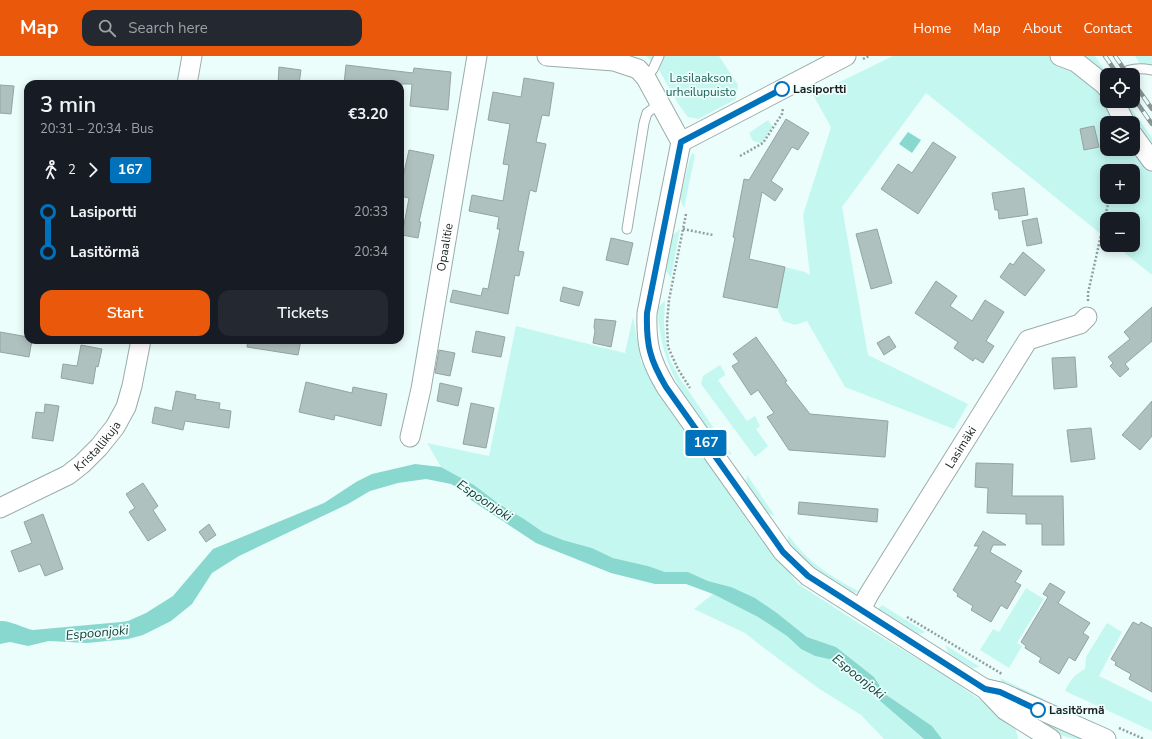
<!DOCTYPE html>
<html lang="en">
<head>
<meta charset="utf-8">
<style>
	body { margin:0; font-family:"Nunito Sans",sans-serif; background:#242831; color:#f1f3f6; height:100vh; display:flex; flex-direction:column; font-size:15px; white-space:nowrap }
	* { box-sizing:border-box; margin:0 }
	p { font-size:13px; color:#9ea1a6 }
	.icon { flex:none; width:22px; height:22px; fill:none; stroke:currentColor; stroke-width:2; stroke-linecap:round; stroke-linejoin:round }
	.map { position:relative; flex:1; overflow:hidden }
	.drawer { position:absolute; left:24px; top:24px; width:380px; height:264px; display:flex; flex-direction:column; background:#171b24; border-radius:12px; box-shadow:0 2px 10px #0003 }
	.drawer>* { flex:none }
	.badge { padding:0 8px; border-radius:3px; font-size:14px; line-height:26px }
	.tools { position:absolute; left:1100px; top:12px; display:grid; gap:8px }
	.tools a { display:grid; place-items:center; width:40px; height:40px; border-radius:8px; background:#171b24; box-shadow:0 2px 10px #0003; font-size:20px }
	.map>.badge { position:absolute; translate:-50% -50%; box-shadow:0 0 0 2px #fff }
	.legs { display:flex; align-items:center; gap:6px; height:44px; padding:0 16px; font-size:13px }
	.legs p { margin-inline-start:auto }
	.summary { display:flex; align-items:center; justify-content:space-between; height:68px; padding:0 16px }
	h1 { font-size:22px; font-weight:600; line-height:30px }
	.button { display:flex; gap:8px; margin-top:auto; padding:8px 16px }
	.button a { flex:1; height:46px; border-radius:12px; background:#ea580c; color:#fff; font-size:16px; font-weight:600; line-height:46px; text-align:center }
	.button a+a { background:#242831; color:#f1f3f6 }
	ul { padding:0 16px; list-style:none }
	li { display:flex; align-items:center; gap:14px; height:40px; font-size:15px }
	li i { display:grid; place-items:center; width:6px; height:100%; margin:0 5px; background:currentColor }
	li i::after { content:''; width:10px; height:10px; margin:-5px; border:3px solid; border-radius:50%; background:#171b24 }
	li p { margin-inline-start:auto }
	li:first-child i { background:linear-gradient(#0000 50%,currentColor 0) }
	li:last-child i { background:linear-gradient(currentColor 50%,#0000 0) }
	header { display:flex; align-items:center; gap:24px; box-sizing:border-box; height:56px; padding:0 20px; background:#ea580c; color:#fff }
	header strong { font-size:19px }
	nav { display:flex; gap:22px; margin-inline-start:auto; font-size:14px }
	.search { width:280px; height:36px; background:#242831; display:flex; align-items:center; gap:10px; box-sizing:border-box; padding:0 14px; border-radius:12px; color:#9ea1a6; font-size:15px }
	.map>svg:first-child { display:block }
	.green { fill:#c5f7f1; fill-rule:evenodd }
	.water { fill:#89d8d0 }
	.building { fill:#afc1bf; stroke:#93a4a2 }
	.lines { fill:none; stroke-linecap:round; stroke-linejoin:round }
	.service-casing { stroke:#9aacaa; stroke-width:11 }
	.minor-casing { stroke:#9aacaa; stroke-width:21 }
	.path { stroke:#909e9d; stroke-width:2.5; stroke-dasharray:2 2; stroke-linecap:butt }
	.service { stroke:#fff; stroke-width:9 }
	.minor { stroke:#fff; stroke-width:19 }
	.rail-casing { stroke:#879493; stroke-width:4.5 }
	.rail { stroke:#ebfefc; stroke-width:3; stroke-dasharray:9; stroke-linecap:butt }
	.line-1-casing { stroke:#fff; stroke-width:9 }
	.line-1 { stroke:#0072bc; stroke-width:6 }
	.stop-1-dot { fill:#fff; stroke:#0072bc; stroke-width:2 }
	.labels { text-anchor:middle; stroke-width:3.5; stroke-linejoin:round; paint-order:stroke }
	.park-label { font-size:12px; fill:#1c5d58; stroke:#ebfefc }
	.stop-label { font-size:12px; font-weight:bold; fill:#19201f; stroke:#ebfefc; text-anchor:start }
	.street-label { font-size:12px; fill:#19201f; stroke:#ebfefc }
	.water-label { font-size:13px; font-style:italic; fill:#1a403c; stroke:#ebfefc }
</style>
</head>
<body>
<header>
<strong>Map</strong>
<div class="search"><svg class="icon" aria-label="search" viewBox="0 0 24 24"><circle cx="10" cy="10" r="6"/><path d="M15 15l6 6"/></svg>Search here</div>
<nav><a>Home</a><a>Map</a><a>About</a><a>Contact</a></nav>
</header>
<div class="map">
<svg width="1152" height="683" viewBox="0 0 1152 683">
	<rect width="100%" height="100%" fill="#ebfefc"/>
	<g class="green">
		<path d="M 646,0 L 719,0 L 738,29 L 736,43 L 698,63 L 688,61 L 679,49 L 658,12 Z"/>
		<path d="M 893,0 L 1095,0 L 1108,19 L 1107,45 L 1126,45 L 1152,82 L 1152,219 L 1115,189 L 1133,189 L 1133,163 L 1107,163 L 1107,183 L 926,37 L 842,151 L 868,299 L 968,348 L 954,373 L 845,331 L 807,265 L 795,269 L 783,265 L 777,252 L 785,211 L 805,216 L 810,219 L 803,159 L 831,71 L 813,39 ZM 1107,67 L 1133,67 L 1133,93 L 1107,93 ZM 1107,115 L 1133,115 L 1133,141 L 1107,141 Z"/>
		<path d="M 1135,0 L 1152,0 L 1152,9 L 1140,8 Z"/>
		<path d="M 768,64 L 773,71 L 761,87 L 753,85 L 749,77 Z"/>
		<path d="M 692,97 L 695,99 L 684,152 L 680,143 L 689,105 Z"/>
		<path d="M 680,173 L 671,222 L 665,213 L 673,179 Z"/>
		<path d="M 665,244 L 664,267 L 666,289 L 670,304 L 679,321 L 732,399 L 723,396 C 696,357 667,324 660,275 C 659,269 657,257 659,251 C 660,249 664,246 665,244 Z"/>
		<path d="M 633,261 L 641,305 L 667,349 L 798,528 L 860,568 L 951,623 L 1013,668 L 1016,674 L 1018,683 L 942,683 L 932,670 L 885,638 L 874,621 L 836,591 L 807,581 L 777,557 L 731,531 L 708,525 L 688,516 L 665,516 L 648,510 L 613,502 L 592,492 L 563,484 L 543,476 L 524,463 L 499,448 L 474,429 L 441,411 L 427,387 L 489,400 L 516,270 L 625,297 Z"/>
		<path d="M 720,309 L 725,317 L 725,319 L 718,324 L 747,365 L 755,360 L 760,370 L 756,373 L 768,390 L 755,401 L 701,328 L 703,320 Z"/>
		<path d="M 747,419 L 775,460 L 766,457 L 746,428 Z"/>
		<path d="M 788,479 C 794,486 799,493 805,499 C 821,514 840,526 860,536 L 850,538 L 819,520 L 788,489 Z"/>
		<path d="M 1026,532 L 1044,543 L 1017,587 L 1022,590 L 1009,612 L 980,594 L 993,573 L 999,576 Z"/>
		<path d="M 713,538 L 758,561 L 787,580 L 801,593 L 815,600 L 833,604 L 924,683 L 884,683 L 861,659 L 818,632 L 760,589 L 745,577 L 694,553 Z"/>
		<path d="M 882,549 L 925,576 L 924,577 L 917,578 L 913,577 L 883,559 L 878,553 Z"/>
		<path d="M 1107,567 L 1122,576 L 1099,620 L 1152,646 L 1152,675 L 1065,635 C 1070,624 1074,619 1085,613 L 1086,601 Z"/>
		<path d="M 945,589 L 980,611 L 973,612 L 949,599 Z"/>
		<path d="M 1000,622 L 1044,643 L 1037,644 L 1005,632 Z"/>
		<path d="M 1043,663 L 1090,683 L 1074,683 L 1060,679 L 1041,668 L 1040,665 Z"/>
	</g>
	<g class="water">
		<path d="M 908,76 L 921,84 L 912,97 L 899,88 Z"/>
		<path d="M 415,408 L 441,411 L 474,429 L 499,448 L 524,463 L 543,476 L 563,484 L 592,492 L 613,502 L 648,510 L 665,516 L 688,516 L 708,525 L 731,531 L 755,542 L 777,557 L 807,581 L 836,591 L 874,621 L 885,638 L 932,670 L 942,683 L 924,683 L 833,604 L 815,600 L 801,593 L 787,580 L 758,561 L 713,538 L 686,528 L 655,528 L 611,517 L 536,487 L 471,444 L 464,435 L 451,428 L 426,423 L 398,427 L 370,435 L 348,448 L 239,500 L 212,517 L 192,548 L 171,565 L 143,579 L 128,583 L 87,587 L 49,585 L 28,590 L 10,586 L 0,588 L 0,565 C 10,564 23,572 33,574 L 121,566 L 128,565 L 146,557 L 173,540 L 213,493 L 324,447 L 356,426 L 372,418 Z"/>
	</g>
	<g class="building">
		<path d="M 346,9 L 413,17 L 414,12 L 451,16 L 448,54 L 410,50 L 412,28 L 344,28 Z"/>
		<path d="M 279,11 L 301,14 L 299,28 L 278,28 Z"/>
		<path d="M 524,22 L 554,27 L 549,60 L 542,59 L 536,86 L 546,88 L 536,136 L 530,134 L 518,195 L 524,196 L 519,220 L 515,219 L 508,258 L 450,246 L 453,234 L 481,240 L 483,232 L 488,233 L 500,173 L 497,173 L 499,161 L 469,155 L 472,139 L 503,145 L 509,109 L 503,108 L 510,68 L 488,64 L 493,36 L 521,41 Z"/>
		<path d="M 0,29 L 14,30 L 11,58 L 0,57 Z"/>
		<path d="M 786,63 L 809,77 L 798,94 L 792,91 L 771,125 L 783,133 L 775,145 L 762,136 L 749,203 L 785,211 L 777,252 L 723,241 L 735,182 L 733,181 L 744,123 L 749,124 Z"/>
		<path d="M 1094,70 L 1099,91 L 1084,94 L 1080,73 Z"/>
		<path d="M 933,86 L 956,101 L 918,158 L 881,133 L 898,108 L 912,117 Z"/>
		<path d="M 409,94 L 434,99 L 419,166 L 421,166 L 418,182 L 402,179 L 409,142 L 400,140 L 400,134 Z"/>
		<path d="M 1024,132 L 1028,159 L 999,163 L 998,154 L 995,154 L 992,137 Z"/>
		<path d="M 1037,162 L 1042,187 L 1027,190 L 1022,165 Z"/>
		<path d="M 877,173 L 892,227 L 871,233 L 856,178 Z"/>
		<path d="M 611,182 L 633,187 L 628,209 L 606,204 Z"/>
		<path d="M 1023,196 L 1045,214 L 1025,240 L 1000,221 L 1010,207 L 1013,209 Z"/>
		<path d="M 936,225 L 957,240 L 950,250 L 972,265 L 985,244 L 1004,256 L 986,285 L 994,290 L 983,307 L 975,302 L 973,305 L 954,292 L 958,286 L 915,257 Z"/>
		<path d="M 563,231 L 583,236 L 579,250 L 560,245 Z"/>
		<path d="M 1152,251 L 1152,285 L 1125,308 L 1129,313 L 1120,321 L 1110,310 L 1113,307 L 1108,301 L 1130,283 L 1124,276 Z"/>
		<path d="M 595,263 L 616,265 L 611,291 L 593,287 L 595,275 L 594,271 Z"/>
		<path d="M 476,275 L 505,281 L 501,301 L 472,296 Z"/>
		<path d="M 0,276 L 28,281 L 28,284 L 32,284 L 29,301 L 0,296 Z"/>
		<path d="M 889,280 L 896,291 L 884,299 L 877,287 Z"/>
		<path d="M 756,281 L 787,325 L 785,326 L 810,358 L 888,365 L 885,401 L 789,394 L 767,361 L 774,357 L 758,334 L 751,339 L 732,310 L 739,306 L 733,298 Z"/>
		<path d="M 248,284 L 301,284 L 298,299 L 247,291 Z"/>
		<path d="M 81,289 L 102,293 L 98,311 L 96,310 L 93,328 L 61,322 L 63,308 L 77,310 Z"/>
		<path d="M 439,294 L 455,297 L 450,320 L 435,317 Z"/>
		<path d="M 1075,301 L 1077,331 L 1054,333 L 1052,302 Z"/>
		<path d="M 306,326 L 352,337 L 353,331 L 387,338 L 381,370 L 335,359 L 334,364 L 299,356 Z"/>
		<path d="M 440,327 L 462,332 L 458,350 L 437,345 Z"/>
		<path d="M 176,335 L 196,339 L 195,343 L 220,347 L 219,353 L 231,355 L 229,372 L 185,365 L 183,374 L 152,367 L 155,351 L 172,355 Z"/>
		<path d="M 1152,345 L 1152,380 L 1140,394 L 1122,379 Z"/>
		<path d="M 471,347 L 494,352 L 486,392 L 463,388 Z"/>
		<path d="M 45,348 L 59,350 L 53,385 L 32,382 L 36,356 L 44,357 Z"/>
		<path d="M 1091,372 L 1095,403 L 1071,406 L 1067,374 Z"/>
		<path d="M 976,407 L 1013,408 L 1012,440 L 1063,440 L 1064,489 L 1042,489 L 1042,468 L 1026,468 L 1026,458 L 987,457 L 988,432 L 975,431 Z"/>
		<path d="M 143,427 L 158,450 L 153,454 L 166,474 L 148,485 L 129,456 L 135,452 L 126,438 Z"/>
		<path d="M 799,446 L 878,453 L 877,466 L 798,458 Z"/>
		<path d="M 43,458 L 63,513 L 45,520 L 40,508 L 19,516 L 11,495 L 32,487 L 24,466 Z"/>
		<path d="M 209,468 L 216,479 L 206,486 L 199,476 Z"/>
		<path d="M 983,475 L 1006,489 L 993,489 L 990,496 L 1022,515 L 1015,526 L 1021,529 L 1007,553 L 1001,549 L 991,566 L 971,554 L 973,550 L 957,540 L 958,538 L 953,534 L 979,490 L 974,490 Z"/>
		<path d="M 1050,527 L 1065,536 L 1058,547 L 1090,567 L 1083,577 L 1089,581 L 1075,605 L 1069,601 L 1059,618 L 1039,606 L 1041,602 L 1025,592 L 1026,590 L 1021,586 L 1048,541 L 1043,538 Z"/>
		<path d="M 1133,566 L 1139,569 L 1141,566 L 1152,572 L 1152,636 L 1129,623 L 1131,618 L 1115,609 L 1116,606 L 1111,603 Z"/>
	</g>
	<g class="lines">
		<g class="service-casing">
			<g id="service">
				<path d="M 1120,19 C 1129,12 1141,12 1152,14"/>
				<path d="M 646,22 L 653,13 L 659,0"/>
				<path d="M 627,173 L 644,67 L 647,57 L 660,47"/>
			</g>
		</g>
		<g class="minor-casing">
			<g id="minor">
				<path d="M 547,0 L 614,5 L 638,13 L 646,22 L 681,86 L 647,257 C 646,289 650,304 666,331 L 783,496 L 808,520 L 985,633 L 1005,654 L 1051,683"/>
				<path d="M 1060,0 L 1076,6 L 1105,29 L 1107,32"/>
				<path d="M 187,28 L 192,0"/>
				<path d="M 1114,45 L 1125,67"/>
				<path d="M 1133,79 L 1152,105"/>
				<path d="M 681,86 L 846,0"/>
				<path id="s1" d="M 410,381 L 421,333 L 477,0"/>
				<path id="s2" d="M 0,452 L 68,419 L 82,408 L 99,391 L 115,371 L 126,351 L 132,330 L 141,284"/>
				<path id="s3" d="M 861,553 L 869,538 L 1028,284 L 1080,268 L 1087,261"/>
				<path d="M 987,633 L 1000,636 L 1106,683"/>
			</g>
		</g>
		<g class="path">
			<path d="M 863,3 L 869,0"/>
			<path d="M 740,100 L 763,87 L 782,58 L 783,52"/>
			<path d="M 686,158 L 669,244 L 667,267 L 668,291 L 678,313 L 690,332"/>
			<path d="M 683,173 L 713,179"/>
			<path d="M 1088,245 L 1088,237 L 1108,148 L 1112,141"/>
			<path d="M 907,561 L 1002,618"/>
			<path d="M 1119,672 L 1144,683"/>
		</g>
		<use href="#service" class="service"/>
		<use href="#minor" class="minor"/>
		<g class="rail-casing">
			<g id="rail">
				<path d="M 1105,0 L 1118,19"/>
				<path d="M 1115,0 L 1128,19"/>
				<path d="M 1133,26 L 1152,53"/>
				<path d="M 1133,41 L 1152,68"/>
			</g>
		</g>
		<use href="#rail" class="rail"/>
	</g>
	<g class="lines">
		<g class="line-1-casing">
			<path id="line-1" d="M 782,33 L 681,86 L 647,257 C 646,289 650,304 666,331 L 783,496 L 808,520 L 985,633 L 1000,636 L 1038,654"/>
		</g>
		<use href="#line-1" class="line-1"/>
	</g>
	<g class="stop-1-dot">
		<circle cx="782" cy="33" r="7"/>
		<circle cx="1038" cy="654" r="7"/>
	</g>
	<g class="labels">
		<g class="park-label">
			<text x="701" y="26">Lasilaakson<tspan x="701" dy="14">urheilupuisto</tspan></text>
		</g>
		<g class="stop-label">
			<text x="793" y="37">Lasiportti</text>
			<text x="1049" y="658">Lasitörmä</text>
		</g>
		<g class="street-label">
			<text dy="4" stroke="none"><textPath href="#s1" startOffset="193">Opaalitie</textPath></text>
			<text dy="4" stroke="none"><textPath href="#s2" startOffset="117">Kristallikuja</textPath></text>
			<text dy="4" stroke="none"><textPath href="#s3" startOffset="190">Lasimäki</textPath></text>
		</g>
		<g class="water-label">
			<text transform="translate(485 444) rotate(34)" y="5">Espoonjoki</text>
			<text transform="translate(97 576) rotate(-5)" y="5">Espoonjoki</text>
			<text transform="translate(859 620) rotate(39)" y="5">Espoonjoki</text>
		</g>
	</g>
</svg>
<div class="tools">
<a><svg class="icon" aria-label="locate" viewBox="0 0 24 24"><circle cx="12" cy="12" r="6"/><path d="M12 2v4M12 18v4M2 12h4M18 12h4"/></svg></a>
<a><svg class="icon" aria-label="layers" viewBox="0 0 24 24"><path d="M12 4l9 5-9 5-9-5zM3 14l9 5 9-5"/></svg></a>
<a>+</a>
<a>−</a>
</div>
<b class="badge" style="left:706px;top:387px;background:#0072bc;color:#fff">167</b>
<section class="drawer">
<div class="summary"><div><h1>3 min</h1><p>20:31 – 20:34 · Bus</p></div><b>€3.20</b></div>
<div class="legs"><svg class="icon" aria-label="walk" viewBox="0 0 24 24"><circle cx="13" cy="4" r="2"/><path d="M13 8l-2 6 4 7M11 14l-3 7M7 12l3-4h3l4 4"/></svg>2<svg class="icon" aria-label="forward" viewBox="0 0 24 24"><path d="M9 5l7 7-7 7"/></svg><b class="badge" style="background:#0072bc;color:#fff">167</b></div>
<ul>
<li><i style="color:#0072bc"></i><b>Lasiportti</b><p>20:33</p></li>
<li><i style="color:#0072bc"></i><b>Lasitörmä</b><p>20:34</p></li>
</ul>
<div class="button"><a>Start</a><a>Tickets</a></div>
</section>
</div>
</body>
</html>
